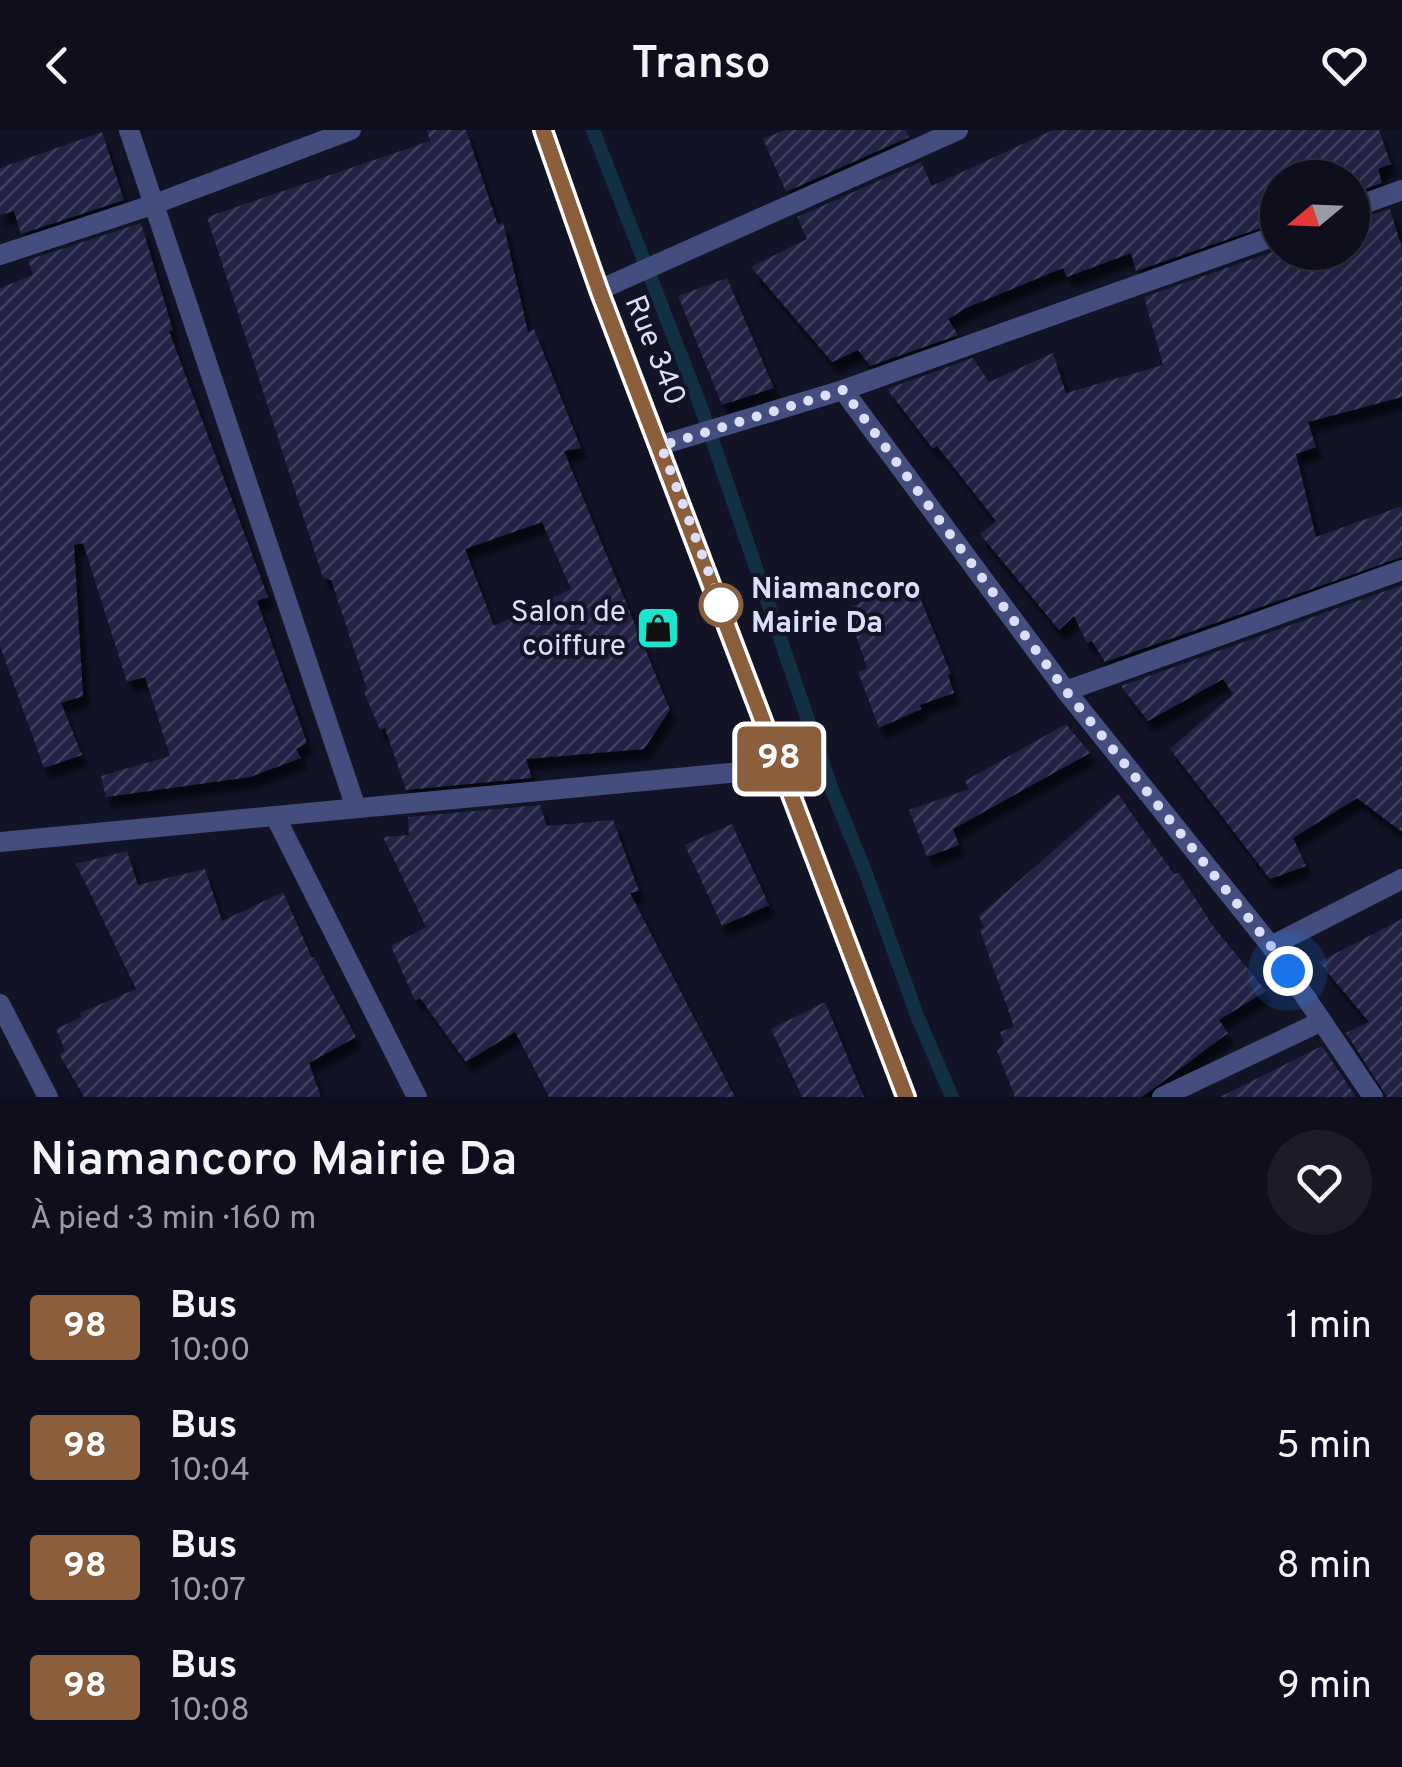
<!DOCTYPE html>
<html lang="fr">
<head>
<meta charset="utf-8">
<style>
	body { margin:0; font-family:Overpass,sans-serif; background:#1c1c29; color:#f1f3f6; height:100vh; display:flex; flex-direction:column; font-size:38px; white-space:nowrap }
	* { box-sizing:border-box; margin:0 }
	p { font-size:32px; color:#9b9ca3 }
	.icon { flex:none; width:55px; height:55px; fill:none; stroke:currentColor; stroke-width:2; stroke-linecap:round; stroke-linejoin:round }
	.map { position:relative; height:967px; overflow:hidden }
	.sheet { display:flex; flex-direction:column; background:#0e0e1c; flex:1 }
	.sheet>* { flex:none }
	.badge { padding:0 20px; border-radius:8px; font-size:35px; line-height:65px }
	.needle { width:65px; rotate:251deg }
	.buttons { position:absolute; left:1260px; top:30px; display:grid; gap:20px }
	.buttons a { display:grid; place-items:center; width:110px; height:110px; border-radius:50%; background:#0e0e1c; box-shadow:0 10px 40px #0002,0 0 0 2px #2e2e3b; font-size:50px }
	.you { position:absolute; width:50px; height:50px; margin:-25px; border:8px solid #fff; border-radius:50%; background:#1a73e8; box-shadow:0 0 0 15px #1a73e833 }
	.map>.badge { position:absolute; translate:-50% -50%; box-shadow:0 0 0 5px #fff }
	.round { display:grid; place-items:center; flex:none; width:105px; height:105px; border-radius:52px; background:#1c1c29 }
	.headline { display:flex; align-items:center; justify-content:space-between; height:170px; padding:0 30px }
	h1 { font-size:48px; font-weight:600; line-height:75px }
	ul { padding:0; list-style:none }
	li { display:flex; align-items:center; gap:30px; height:120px; padding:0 30px }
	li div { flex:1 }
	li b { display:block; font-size:38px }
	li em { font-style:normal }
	li .badge { min-width:110px; font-weight:700; text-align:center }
	header { display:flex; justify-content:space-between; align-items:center; height:130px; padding:0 30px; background:#0e0e1c; font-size:45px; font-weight:600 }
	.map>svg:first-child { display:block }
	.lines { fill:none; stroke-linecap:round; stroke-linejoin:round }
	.stream { stroke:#132f44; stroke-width:14 }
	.building { fill:url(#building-hatch); fill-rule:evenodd; filter:url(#shadow) }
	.street { stroke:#434e7f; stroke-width:20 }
	.secondary { stroke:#7d93ef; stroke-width:20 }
	.line-casing { stroke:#fff; stroke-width:22 }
	.line { stroke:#8b5e3c; stroke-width:15 }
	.walk { stroke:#dbdefb; stroke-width:10; stroke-dasharray:0 18 }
	.stop-dot { fill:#fff; stroke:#8b5e3c; stroke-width:5 }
	.labels { text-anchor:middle; stroke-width:8; stroke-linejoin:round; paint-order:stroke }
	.street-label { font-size:30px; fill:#dbdefb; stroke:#121325 }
	.stop-label { font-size:30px; font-weight:bold; fill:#dbdefb; stroke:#121325; text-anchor:start }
	.poi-label { font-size:30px; fill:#dbdefb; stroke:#121325; text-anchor:end }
</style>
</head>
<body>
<header><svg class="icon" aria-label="back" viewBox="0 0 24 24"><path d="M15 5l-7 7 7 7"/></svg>Transo<svg class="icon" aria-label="heart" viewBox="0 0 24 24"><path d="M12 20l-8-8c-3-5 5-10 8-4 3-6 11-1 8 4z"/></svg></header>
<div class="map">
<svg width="1402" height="967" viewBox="0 0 1402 967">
	<defs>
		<pattern id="building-hatch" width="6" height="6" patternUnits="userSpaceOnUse" patternTransform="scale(2.5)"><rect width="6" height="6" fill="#212144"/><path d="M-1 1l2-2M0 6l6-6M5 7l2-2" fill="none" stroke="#414160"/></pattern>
		<filter id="shadow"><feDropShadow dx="6" dy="11" stdDeviation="2.5" flood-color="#0009"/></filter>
	</defs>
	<rect width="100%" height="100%" fill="#121325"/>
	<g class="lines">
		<path class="stream" d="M 593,0 L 701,277 L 832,660 L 865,741 L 918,888 L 952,967"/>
	</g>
	<g class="building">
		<path d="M 427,0 L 466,0 L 498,95 L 503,92 L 528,202 L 534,199 L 581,318 L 564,321 L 670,580 L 644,619 L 526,629 L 532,648 L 406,660 L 385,598 L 380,600 L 364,562 L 367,559 L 331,450 L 323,448 L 207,87 L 430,11 ZM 542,392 L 571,459 L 494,496 L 465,419 Z"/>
		<path d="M 785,0 L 906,0 L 909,7 L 786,62 L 763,9 Z"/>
		<path d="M 1053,0 L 1379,0 L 1391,34 L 1378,39 L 1382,53 L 1352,63 L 1352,48 L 1278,48 L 1278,92 L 1136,141 L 1131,123 L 1067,147 L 1063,138 L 966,178 L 948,189 L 958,205 L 870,236 L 858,220 L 832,232 L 751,137 L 807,109 L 797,87 L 921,32 L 932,56 Z"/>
		<path d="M 102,2 L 124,70 L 21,104 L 14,81 L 0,85 L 0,38 Z"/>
		<path d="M 1390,79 L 1402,118 L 1402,267 L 1308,292 L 1316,317 L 1296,324 L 1316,407 L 1402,376 L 1402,427 L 1105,532 L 1092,511 L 1087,513 L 1074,486 L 1059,500 L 980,404 L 996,391 L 937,316 L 933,319 L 887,259 L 973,228 L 989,252 L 1053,223 L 1066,263 L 1163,235 L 1144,167 L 1278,120 L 1278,130 L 1300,122 L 1352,122 L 1352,91 Z"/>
		<path d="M 141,93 L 173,200 L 169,201 L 268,467 L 257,471 L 307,613 L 296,619 L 301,628 L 250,647 L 106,667 L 101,646 L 170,626 L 145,547 L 127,552 L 83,413 L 74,415 L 83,566 L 61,573 L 82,625 L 44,638 L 0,516 L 0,158 L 33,145 L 28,130 Z"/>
		<path d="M 727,148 L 774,258 L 722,275 L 678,166 Z"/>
		<path d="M 912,448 L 951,544 L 948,545 L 954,563 L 920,575 L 921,579 L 879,598 L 858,542 L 867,538 L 847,479 Z"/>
		<path d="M 1402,455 L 1402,702 L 1357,668 L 1293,708 L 1306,736 L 1270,749 L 1170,619 L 1233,564 L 1223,549 L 1148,591 L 1121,556 Z"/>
		<path d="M 1066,594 L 1090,623 L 953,699 L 959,715 L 927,727 L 909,680 L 969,659 L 965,651 Z"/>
		<path d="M 1118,664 L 1174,744 L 1179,743 L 1213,796 L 1266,861 L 1219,890 L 1228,903 L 1142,967 L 1015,967 L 997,921 L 1004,912 L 1000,902 L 1014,897 L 980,800 L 984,798 L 979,786 Z"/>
		<path d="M 540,675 L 547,696 L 613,690 L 639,761 L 630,763 L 735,967 L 549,967 L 515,902 L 466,932 L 420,868 L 415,871 L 391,816 L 426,797 L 383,707 L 409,705 L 408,687 Z"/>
		<path d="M 732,694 L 769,775 L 722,796 L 685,715 Z"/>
		<path d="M 127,721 L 138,755 L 205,739 L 222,791 L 283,762 L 312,828 L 314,827 L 356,907 L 309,933 L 321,967 L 84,967 L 59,924 L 65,921 L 56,899 L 81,887 L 80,883 L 136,859 L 76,734 Z"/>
		<path d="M 1402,789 L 1402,967 L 1387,967 L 1346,903 L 1369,892 L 1319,832 Z"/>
		<path d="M 825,872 L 864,967 L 802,967 L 771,899 Z"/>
		<path d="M 1322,916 L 1356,967 L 1220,967 Z"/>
	</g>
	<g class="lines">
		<g class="street">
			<path d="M 129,0 L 356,678"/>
			<path d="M 1352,78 L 1402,60"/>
			<path d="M 1278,105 L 843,260 L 1066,561 L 1271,816 L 1373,967"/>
			<path d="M 0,125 L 152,75 L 351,0"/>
			<path d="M 599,160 L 958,0"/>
			<path d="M 661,315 L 843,260"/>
			<path d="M 1066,561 L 1402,440"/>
			<path d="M 275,686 L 417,967"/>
			<path d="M 0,712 L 782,638"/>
			<path d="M 1271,816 L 1402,749"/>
			<path d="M 0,874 L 48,967"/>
			<path d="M 1162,967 L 1322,891"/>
		</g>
		<path class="secondary" d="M 543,0 L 599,160 L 906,967"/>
	</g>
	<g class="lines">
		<g class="line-casing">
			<path id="line" d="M 543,0 L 599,160 L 906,967"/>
		</g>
		<use href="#line" class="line"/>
		<path class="walk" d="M 721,475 L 661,316 L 843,260 L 1066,561 L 1271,816 L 1288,841"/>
	</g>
	<defs>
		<g id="shop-square" transform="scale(2.25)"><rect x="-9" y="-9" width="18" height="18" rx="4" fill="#1de4cc" stroke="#121325"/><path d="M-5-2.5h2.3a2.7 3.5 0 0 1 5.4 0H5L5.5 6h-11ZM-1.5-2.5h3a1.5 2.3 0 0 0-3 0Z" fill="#111"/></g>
	</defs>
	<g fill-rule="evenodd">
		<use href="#shop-square" x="658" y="498"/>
	</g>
	<circle class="stop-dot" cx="721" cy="475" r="20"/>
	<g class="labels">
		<g class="street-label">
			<text transform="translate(656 220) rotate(68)" y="10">Rue 340</text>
		</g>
		<g class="stop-label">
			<text x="751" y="468">Niamancoro<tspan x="751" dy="34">Mairie Da</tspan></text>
		</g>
		<g class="poi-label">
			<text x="626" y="491">Salon de<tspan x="626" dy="34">coiffure</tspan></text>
		</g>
	</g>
</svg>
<div class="buttons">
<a><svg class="needle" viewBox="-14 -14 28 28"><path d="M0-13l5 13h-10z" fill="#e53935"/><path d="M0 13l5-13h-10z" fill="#9b9ca3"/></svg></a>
</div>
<div class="you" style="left:1288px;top:841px"></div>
<b class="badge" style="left:779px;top:629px;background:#8b5e3c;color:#fff">98</b>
</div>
<section class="sheet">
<div class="headline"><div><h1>Niamancoro Mairie Da</h1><p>À pied · 3 min · 160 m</p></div><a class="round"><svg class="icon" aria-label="heart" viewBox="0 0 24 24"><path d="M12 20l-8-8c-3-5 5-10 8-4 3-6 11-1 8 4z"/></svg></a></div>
<ul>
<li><span class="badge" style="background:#8b5e3c;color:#fff">98</span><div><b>Bus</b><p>10:00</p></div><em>1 min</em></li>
<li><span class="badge" style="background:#8b5e3c;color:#fff">98</span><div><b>Bus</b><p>10:04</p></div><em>5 min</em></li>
<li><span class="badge" style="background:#8b5e3c;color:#fff">98</span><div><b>Bus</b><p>10:07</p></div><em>8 min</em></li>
<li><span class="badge" style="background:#8b5e3c;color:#fff">98</span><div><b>Bus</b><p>10:08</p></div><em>9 min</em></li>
</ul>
</section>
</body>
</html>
